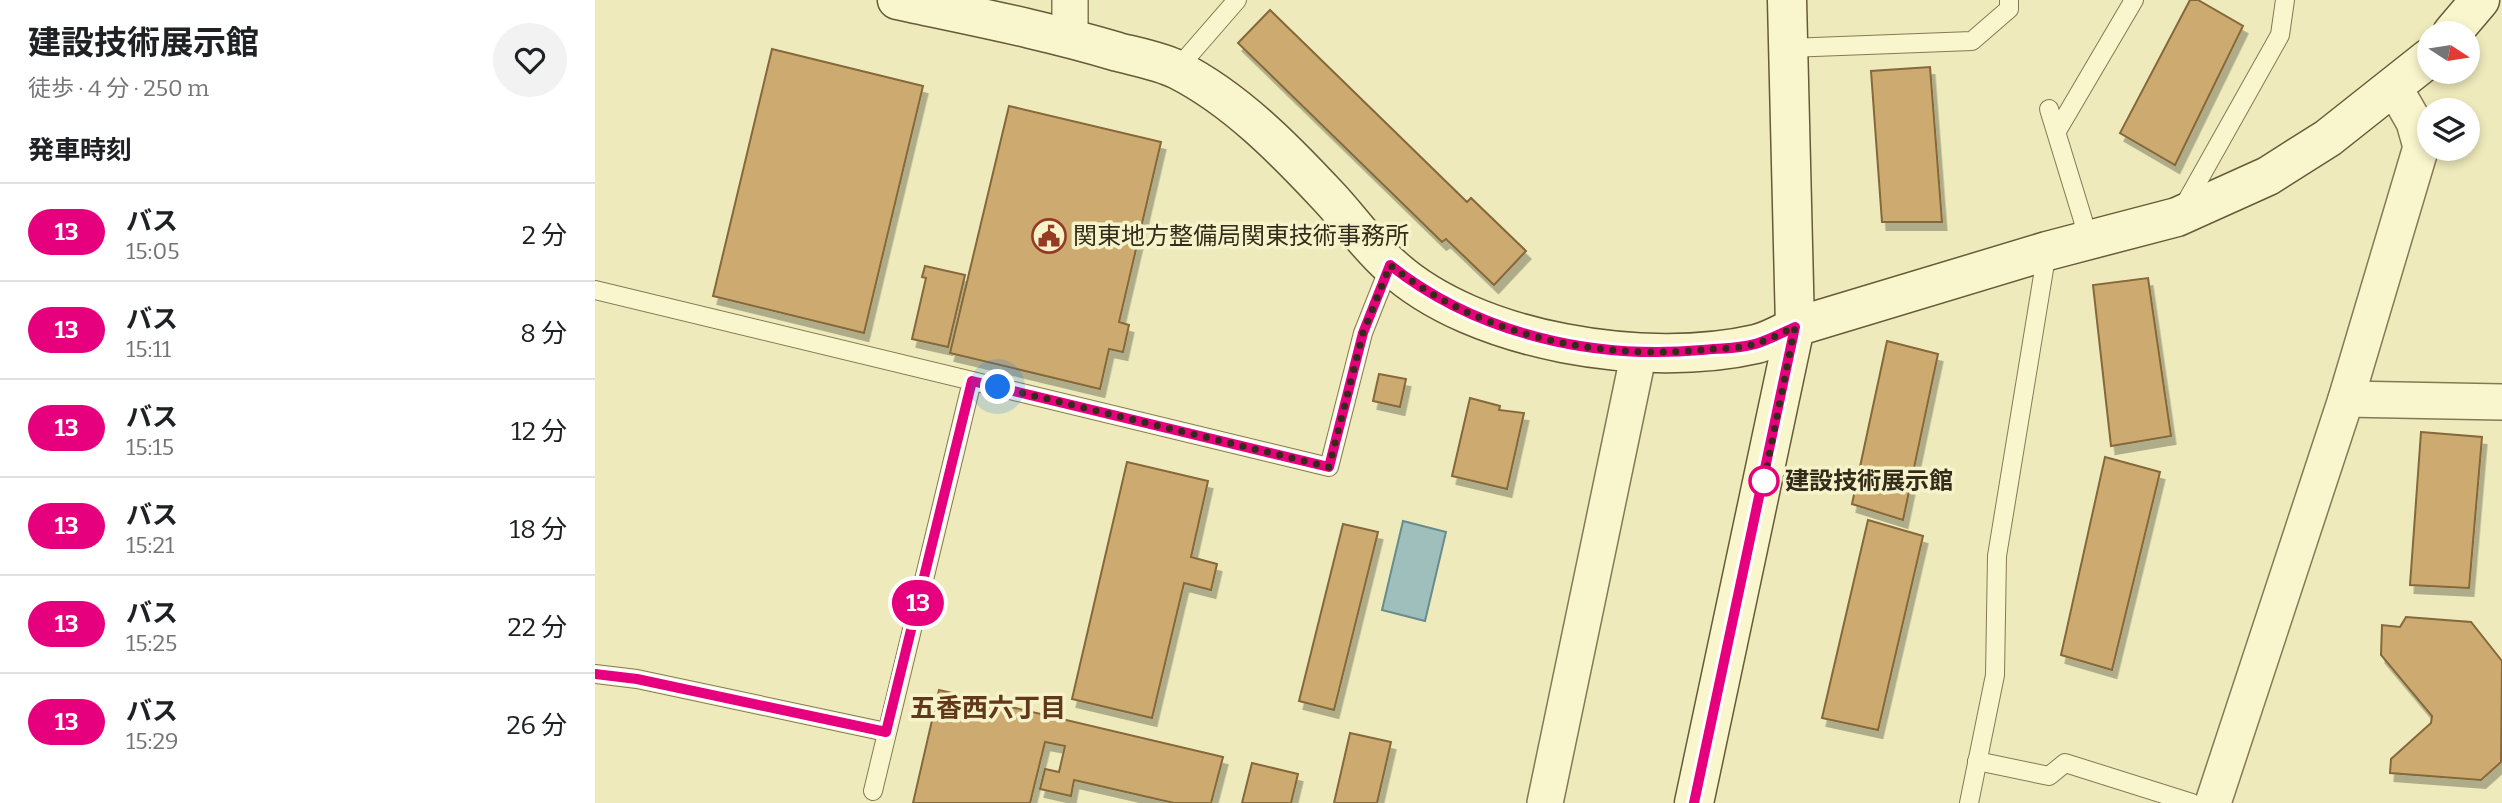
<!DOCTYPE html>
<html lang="ja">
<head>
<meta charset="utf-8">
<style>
	body { margin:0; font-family:Bitter,"Noto Sans JP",serif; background:#f2f2f2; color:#202124; height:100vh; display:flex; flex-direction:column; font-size:26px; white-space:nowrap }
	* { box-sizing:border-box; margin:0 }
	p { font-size:23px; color:#757577 }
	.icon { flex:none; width:38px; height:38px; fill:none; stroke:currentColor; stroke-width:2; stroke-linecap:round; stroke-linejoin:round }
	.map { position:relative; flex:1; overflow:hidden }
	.drawer { display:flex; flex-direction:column; background:#fff; width:595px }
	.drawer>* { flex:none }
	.badge { padding:0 14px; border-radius:23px; font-size:24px; line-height:46px }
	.needle { width:46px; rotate:102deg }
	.controls { position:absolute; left:1822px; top:21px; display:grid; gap:14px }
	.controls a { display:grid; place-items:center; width:63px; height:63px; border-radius:50%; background:#fff; box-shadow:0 4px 10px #0003; font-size:35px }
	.you { position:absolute; width:35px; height:35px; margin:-18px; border:5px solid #fff; border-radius:50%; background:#1a73e8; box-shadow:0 0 0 10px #1a73e833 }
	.map>.badge { position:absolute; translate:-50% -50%; box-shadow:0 0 0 4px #fff }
	h2 { padding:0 28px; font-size:26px; line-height:63px }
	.round { display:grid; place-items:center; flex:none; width:74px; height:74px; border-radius:37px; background:#f2f2f2 }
	.head { display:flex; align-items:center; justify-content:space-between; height:119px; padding:0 28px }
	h1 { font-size:33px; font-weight:700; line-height:52px }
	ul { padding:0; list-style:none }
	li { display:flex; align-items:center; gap:21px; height:98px; padding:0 28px; border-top:2px solid #e0e0e0 }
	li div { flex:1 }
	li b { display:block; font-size:26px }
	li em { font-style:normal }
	li .badge { min-width:77px; font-weight:700; text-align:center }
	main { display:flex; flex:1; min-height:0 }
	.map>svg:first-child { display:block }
	.water { fill:#9fbfbc; stroke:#678c8b; stroke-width:2 }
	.building { fill:#cdab70; stroke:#85683a; stroke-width:2; filter:url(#shadow) }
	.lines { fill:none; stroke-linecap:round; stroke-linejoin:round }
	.lane-casing { stroke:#857955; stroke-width:20 }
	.street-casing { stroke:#857955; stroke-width:38 }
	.secondary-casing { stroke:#675a38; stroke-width:41 }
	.lane { stroke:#f9f6ce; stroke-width:18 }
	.street { stroke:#f9f6ce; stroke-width:35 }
	.secondary { stroke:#f9f6ce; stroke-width:38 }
	.line-casing { stroke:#fff; stroke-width:16 }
	.line { stroke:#e6007e; stroke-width:10 }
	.walk { stroke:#342c1a; stroke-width:7; stroke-dasharray:0 12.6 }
	.stop-dot { fill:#fff; stroke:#e6007e; stroke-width:3.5 }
	.labels { text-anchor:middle; stroke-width:7; stroke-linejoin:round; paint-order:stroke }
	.poi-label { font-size:24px; fill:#342c1a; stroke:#f6f2ca; text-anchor:start }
	.stop-label { font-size:24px; font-weight:bold; fill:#342c1a; stroke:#f6f2ca; text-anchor:start }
	.neighbourhood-label { font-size:26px; font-weight:bold; fill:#613819; stroke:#f6f2ca }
</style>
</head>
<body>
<main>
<section class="drawer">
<div class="head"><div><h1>建設技術展示館</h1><p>徒歩 · 4 分 · 250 m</p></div><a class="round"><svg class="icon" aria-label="heart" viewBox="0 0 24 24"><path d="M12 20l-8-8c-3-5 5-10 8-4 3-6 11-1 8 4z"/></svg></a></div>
<h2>発車時刻</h2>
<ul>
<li><span class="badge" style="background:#e6007e;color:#fff">13</span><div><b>バス</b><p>15:05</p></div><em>2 分</em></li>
<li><span class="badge" style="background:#e6007e;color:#fff">13</span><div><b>バス</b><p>15:11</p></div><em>8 分</em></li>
<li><span class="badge" style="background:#e6007e;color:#fff">13</span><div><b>バス</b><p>15:15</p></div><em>12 分</em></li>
<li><span class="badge" style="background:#e6007e;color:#fff">13</span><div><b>バス</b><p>15:21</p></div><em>18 分</em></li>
<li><span class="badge" style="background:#e6007e;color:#fff">13</span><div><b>バス</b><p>15:25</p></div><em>22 分</em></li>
<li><span class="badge" style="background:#e6007e;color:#fff">13</span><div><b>バス</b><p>15:29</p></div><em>26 分</em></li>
</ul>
</section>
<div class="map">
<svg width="1907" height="803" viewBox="0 0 1907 803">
	<defs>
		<filter id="shadow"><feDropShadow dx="4.5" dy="8" stdDeviation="0" flood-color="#0004"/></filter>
	</defs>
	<rect width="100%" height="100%" fill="#eeeabb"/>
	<path class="water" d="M 808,521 L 851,532 L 830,621 L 787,610 Z"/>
	<g class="building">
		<path d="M 1595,0 L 1603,0 L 1648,26 L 1580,165 L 1525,133 Z"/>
		<path d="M 675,10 L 872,202 L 876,198 L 931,251 L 899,285 L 851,239 L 847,242 L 643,43 Z"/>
		<path d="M 177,49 L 328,86 L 269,333 L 118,296 Z"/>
		<path d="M 1335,67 L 1347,222 L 1287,222 L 1276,71 Z"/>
		<path d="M 414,106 L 566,142 L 524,322 L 534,325 L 528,352 L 514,349 L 505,389 L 355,353 Z"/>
		<path d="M 330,266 L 370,275 L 353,347 L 317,339 L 331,278 L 327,277 Z"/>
		<path d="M 1553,278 L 1576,436 L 1516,446 L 1498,285 Z"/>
		<path d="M 1292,341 L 1343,354 L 1308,520 L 1257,504 Z"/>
		<path d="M 784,374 L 811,379 L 805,407 L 778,401 Z"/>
		<path d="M 875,398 L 905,406 L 904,410 L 929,413 L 912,489 L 857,476 Z"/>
		<path d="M 1826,432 L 1887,437 L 1874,588 L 1815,585 Z"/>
		<path d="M 1510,457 L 1565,472 L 1517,670 L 1466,655 Z"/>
		<path d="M 532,462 L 613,481 L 596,557 L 622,564 L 616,590 L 589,583 L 557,718 L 477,699 Z"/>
		<path d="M 1273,520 L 1328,536 L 1283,730 L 1227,718 Z"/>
		<path d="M 748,524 L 783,532 L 739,710 L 704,701 Z"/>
		<path d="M 1811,617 L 1876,622 L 1907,661 L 1906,762 L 1886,780 L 1795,773 L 1796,759 L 1836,723 L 1837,716 L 1786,655 L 1787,625 L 1805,627 Z"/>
		<path d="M 344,690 L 628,757 L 616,803 L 579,803 L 479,780 L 476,796 L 445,789 L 450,769 L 464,772 L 470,746 L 450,742 L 435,803 L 318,803 Z"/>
		<path d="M 755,733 L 796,742 L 782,803 L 739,803 Z"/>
		<path d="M 657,763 L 703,774 L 696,803 L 647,803 Z"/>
	</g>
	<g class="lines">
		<g class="lane-casing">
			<g id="lane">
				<path d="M 1193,48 L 1377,41 L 1414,9 L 1414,0"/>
				<path d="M 582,69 L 642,0"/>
				<path d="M 1454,109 L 1488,220 L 1490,240"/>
				<path d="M 1462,131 L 1539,0"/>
				<path d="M 1589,206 L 1685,35 L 1690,0"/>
				<path d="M 0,290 L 734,467 L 768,333 L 795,265"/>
				<path d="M 0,674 L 42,679 L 291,732"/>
				<path d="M 1382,761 L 1454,776 L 1470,763 L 1597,803"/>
				<path d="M 278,791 L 377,381"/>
				<path d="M 1374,803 L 1400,675 L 1402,556 L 1452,251"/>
			</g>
		</g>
		<g class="street-casing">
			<g id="street">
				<path d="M 475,37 L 475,0"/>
				<path d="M 1751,399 L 1907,402"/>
				<path d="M 950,803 L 1044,352"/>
				<path d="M 1618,803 L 1751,399 L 1826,147 L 1819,122 L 1799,87"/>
			</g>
		</g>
		<g class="secondary-casing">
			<g id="secondary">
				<path d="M 302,0 C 376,16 450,30 523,52 C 542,57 565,61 583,70 C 640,99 689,149 732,195 C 754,218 772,245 796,266 C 879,343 1053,369 1161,344 C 1174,341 1188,333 1200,327 L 1452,251 L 1582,217 L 1673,176 L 1733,138 L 1834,58"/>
				<path d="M 1857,33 L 1885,0"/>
				<path d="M 1099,803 L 1200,327 L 1192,0"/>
			</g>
		</g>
		<use href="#lane" class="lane"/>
		<use href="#street" class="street"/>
		<use href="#secondary" class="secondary"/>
	</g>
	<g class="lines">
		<g class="line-casing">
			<path id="line" d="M 0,674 L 42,679 L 291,732 L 377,381 L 734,467 L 768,333 L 795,265 C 882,334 998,360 1107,350 C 1126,348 1148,349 1166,342 C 1177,338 1189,332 1200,327 L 1099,803"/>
		</g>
		<use href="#line" class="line"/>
		<path class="walk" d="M 403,387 L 734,467 L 768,333 L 795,265 C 882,334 998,360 1107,350 C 1126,348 1148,349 1166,342 C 1177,338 1189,332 1200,327 L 1169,481"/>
	</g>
	<defs>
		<g id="civic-ring" transform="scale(1.75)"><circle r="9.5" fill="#f6f2ca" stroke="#953b24" stroke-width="1.5"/><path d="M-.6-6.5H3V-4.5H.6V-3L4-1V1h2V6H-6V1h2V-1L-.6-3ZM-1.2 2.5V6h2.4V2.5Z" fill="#953b24"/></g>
	</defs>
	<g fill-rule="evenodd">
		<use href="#civic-ring" x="454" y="236"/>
	</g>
	<circle class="stop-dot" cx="1169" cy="481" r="14"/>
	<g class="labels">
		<g class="poi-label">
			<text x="478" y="244">関東地方整備局関東技術事務所</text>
		</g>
		<g class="stop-label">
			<text x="1190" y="489">建設技術展示館</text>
		</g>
		<g class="neighbourhood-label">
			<text x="393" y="717">五香西六丁目</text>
		</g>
	</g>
</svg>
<div class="controls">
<a><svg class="needle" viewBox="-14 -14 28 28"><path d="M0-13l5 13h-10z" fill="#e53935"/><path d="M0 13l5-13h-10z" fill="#757577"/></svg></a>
<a><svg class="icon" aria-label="layers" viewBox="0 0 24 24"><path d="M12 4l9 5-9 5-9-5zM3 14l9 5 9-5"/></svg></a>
</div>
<div class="you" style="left:403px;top:387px"></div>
<b class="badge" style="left:323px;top:603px;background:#e6007e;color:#fff">13</b>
</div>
</main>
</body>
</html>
